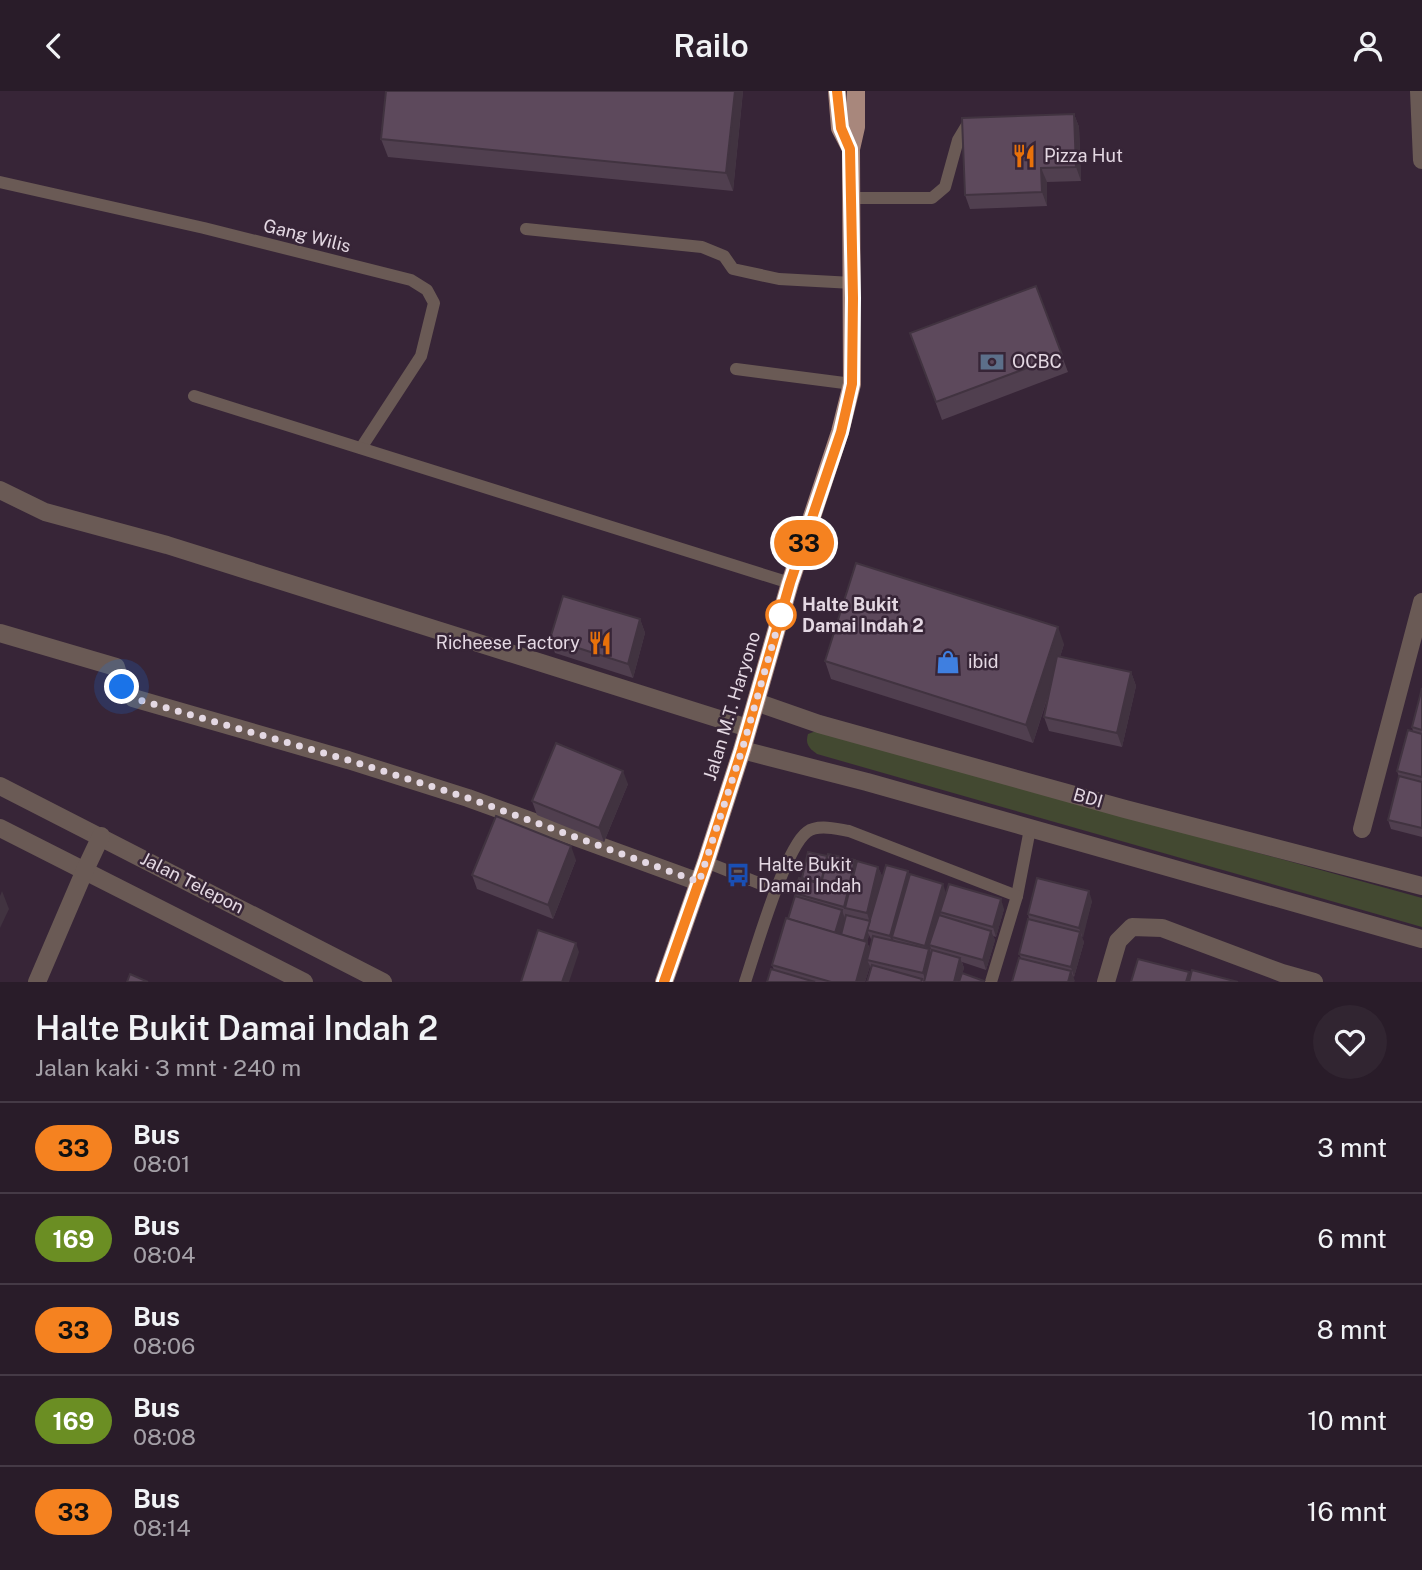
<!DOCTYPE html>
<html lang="id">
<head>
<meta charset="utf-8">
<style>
	body { margin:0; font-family:"Public Sans",sans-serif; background:#312531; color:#f1f3f6; height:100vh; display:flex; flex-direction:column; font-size:26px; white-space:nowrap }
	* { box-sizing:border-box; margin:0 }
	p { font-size:23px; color:#a5a1a8 }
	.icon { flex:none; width:38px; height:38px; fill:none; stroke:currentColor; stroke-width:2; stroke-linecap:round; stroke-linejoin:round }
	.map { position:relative; height:891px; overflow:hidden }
	.drawer { display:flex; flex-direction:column; background:#291c29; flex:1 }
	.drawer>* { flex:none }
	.badge { padding:0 14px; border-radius:23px; font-size:24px; line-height:46px }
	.you { position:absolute; width:35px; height:35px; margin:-18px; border:5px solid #fff; border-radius:50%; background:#1a73e8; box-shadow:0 0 0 10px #1a73e833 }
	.map>.badge { position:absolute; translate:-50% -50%; box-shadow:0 0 0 4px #fff }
	.round { display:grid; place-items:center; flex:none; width:74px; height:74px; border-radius:37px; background:#312531 }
	.overview { display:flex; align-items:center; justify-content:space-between; height:119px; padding:0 35px }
	h1 { font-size:33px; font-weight:600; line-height:52px }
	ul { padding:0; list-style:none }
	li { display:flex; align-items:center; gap:21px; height:91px; padding:0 35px; border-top:2px solid #453a46 }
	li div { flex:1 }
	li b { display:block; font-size:26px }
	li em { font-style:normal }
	li .badge { min-width:77px; font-weight:700; text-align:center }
	header { display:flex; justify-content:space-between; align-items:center; height:91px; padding:0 35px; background:#291c29; font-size:32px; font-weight:600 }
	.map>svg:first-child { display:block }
	.green { fill:#434931 }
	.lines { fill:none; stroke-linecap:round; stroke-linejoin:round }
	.service { stroke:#6a5a55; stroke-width:12 }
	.minor { stroke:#6a5a55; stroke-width:18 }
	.primary { stroke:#a8877c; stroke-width:18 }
	.wall { fill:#503f4f; fill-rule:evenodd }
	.shaded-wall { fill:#413340 }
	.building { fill:#5d495c; stroke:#413340; stroke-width:2 }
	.line-casing { stroke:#fff; stroke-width:16 }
	.line { stroke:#f58220; stroke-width:10 }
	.walk { stroke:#e4d8e3; stroke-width:7; stroke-dasharray:0 12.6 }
	.stop-dot { fill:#fff; stroke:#f58220; stroke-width:3.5 }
	.labels { text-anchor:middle; stroke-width:5; stroke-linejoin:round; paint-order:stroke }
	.poi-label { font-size:18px; fill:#e4d8e3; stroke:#372537; text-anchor:start }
	.street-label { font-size:18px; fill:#e4d8e3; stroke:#372537 }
	.stop-label { font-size:18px; font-weight:bold; fill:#e4d8e3; stroke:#372537; text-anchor:start }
</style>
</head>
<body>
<header><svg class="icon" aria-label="back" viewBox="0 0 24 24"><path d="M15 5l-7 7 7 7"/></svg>Railo<svg class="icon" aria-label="person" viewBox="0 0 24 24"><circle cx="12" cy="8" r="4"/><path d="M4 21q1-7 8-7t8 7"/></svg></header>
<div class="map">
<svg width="1422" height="891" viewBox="0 0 1422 891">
	<rect width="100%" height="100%" fill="#372537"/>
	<path class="green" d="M 816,640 L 1422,807 L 1422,836 L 817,663 C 809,657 805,653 808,643 Z"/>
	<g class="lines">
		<g class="service">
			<path d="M 0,91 L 204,137 L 411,189 L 427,199 L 434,212 L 421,265 L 361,357"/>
			<path d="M 850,107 L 932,107 L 945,96 L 958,49 L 967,34 L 976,33"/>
			<path d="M 526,138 L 702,156 L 724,165 L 733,178 L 779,188 L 853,192"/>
			<path d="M 736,278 L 852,293"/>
			<path d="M 194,305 L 790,492"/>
			<path d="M 706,771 L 776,799"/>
			<path d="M 1017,805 L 1030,738"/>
			<path d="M 745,891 C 755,861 785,757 807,741 C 818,733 836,738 849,740 L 1017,805 L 991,891"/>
		</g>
		<g class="minor">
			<path d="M 1419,0 L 1422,69"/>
			<path d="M 0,399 L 45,421 L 167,454 L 748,637"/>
			<path d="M 0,542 L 116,576 L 122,596 L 133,607 L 348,669 L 468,707 L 699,791"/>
			<path d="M 756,611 L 819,633 L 1125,718 L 1422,795"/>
			<path d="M 742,659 L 867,691 L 1422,848"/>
			<path d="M 0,695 L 383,891"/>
			<path d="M 0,737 L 304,891"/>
			<path d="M 1362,738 L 1422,511"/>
			<path d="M 37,891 L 85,779 L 101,745"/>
			<path d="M 1106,891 L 1118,850 L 1132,836 L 1162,837 L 1282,882 L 1314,891"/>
		</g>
		<g class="primary">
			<path d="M 837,0 L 840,37 L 851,58"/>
			<path d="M 664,891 L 706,771 L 742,659 L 790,492 L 840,341 L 852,293 L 851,58 L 856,36 L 856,0"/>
		</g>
	</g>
	<g class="wall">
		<path d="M 743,0 L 733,100 L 388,66 L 381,48 Z"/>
		<path d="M 1074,23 L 1079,36 L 1081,90 L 1047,91 L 1047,115 L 970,118 L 965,104 Z"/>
		<path d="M 1036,195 L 1068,281 L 942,329 L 910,242 Z"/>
		<path d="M 640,528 L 645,542 L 633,587 L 555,562 L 550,548 Z"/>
		<path d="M 1064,553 L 1060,566 L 1131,581 L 1136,595 L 1122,656 L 1049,640 L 1044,626 L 1051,596 L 1033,652 L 831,588 L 825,570 Z"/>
		<path d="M 1422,597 L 1422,746 L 1391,738 L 1388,729 L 1399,686 L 1397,680 L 1413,640 L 1412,636 Z"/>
		<path d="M 628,693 L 604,751 L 537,724 L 532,710 Z"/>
		<path d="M 827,765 L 855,769 L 856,773 L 878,776 L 882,785 L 876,807 L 908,780 L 909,784 L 946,802 L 1004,818 L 996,846 L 993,845 L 995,849 L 986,879 L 962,871 L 964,877 L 961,886 L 984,890 L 984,891 L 867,891 L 871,878 L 870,875 L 865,891 L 767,891 L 774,879 L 772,874 L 795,805 L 794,802 L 802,788 ZM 869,844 L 871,848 L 872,849 L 870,858 L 867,851 Z"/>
		<path d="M 576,769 L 553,828 L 477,798 L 472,784 Z"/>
		<path d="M 1092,810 L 1082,847 L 1084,851 L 1074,886 L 1073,885 L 1074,891 L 1012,891 L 1021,867 L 1019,863 L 1029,828 L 1028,823 Z"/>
	</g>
	<g class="shaded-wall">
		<path d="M 735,0 L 743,0 L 733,100 L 726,82 Z"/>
		<path d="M 1074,23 L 1079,36 L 1081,90 L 1076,76 Z"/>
		<path d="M 1041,77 L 1047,91 L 1047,115 L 1042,101 Z"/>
		<path d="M 640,528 L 645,542 L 633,587 L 628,573 Z"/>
		<path d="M 1058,536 L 1064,553 L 1033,652 L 1026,634 Z"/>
		<path d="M 1131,581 L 1136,595 L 1122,656 L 1117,642 Z"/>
		<path d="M 623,680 L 628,693 L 604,751 L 599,737 Z"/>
		<path d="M 571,755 L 576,769 L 553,828 L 548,814 Z"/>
		<path d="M 855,769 L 858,779 L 852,804 L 849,795 Z"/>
		<path d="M 878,776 L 882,785 L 870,832 L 867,822 Z"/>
		<path d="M 908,780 L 912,790 L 892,846 L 894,850 L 893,855 L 890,845 Z"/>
		<path d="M 943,793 L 946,802 L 932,854 L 929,854 L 931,857 L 930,860 L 933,868 L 926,891 L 923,882 L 928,862 L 925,855 Z"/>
		<path d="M 2,800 L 9,818 L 0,837 L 0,805 Z"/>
		<path d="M 1089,800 L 1092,810 L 1083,847 L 1079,837 Z"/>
		<path d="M 1001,808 L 1004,818 L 996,846 L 993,836 Z"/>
		<path d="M 842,819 L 845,828 L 838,852 L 835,842 Z"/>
		<path d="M 867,839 L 869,844 L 867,853 L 867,851 L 872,865 L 867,869 L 870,875 L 865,891 L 856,891 Z"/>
		<path d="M 991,840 L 995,849 L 986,879 L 983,869 Z"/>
		<path d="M 1080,841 L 1084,851 L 1074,886 L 1071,876 Z"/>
		<path d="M 576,852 L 579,861 L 569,891 L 562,891 Z"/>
		<path d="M 960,867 L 964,877 L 960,891 L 954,891 Z"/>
		<path d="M 1071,880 L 1075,890 L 1074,891 L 1068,891 Z"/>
		<path d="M 1189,881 L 1192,891 L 1186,891 Z"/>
	</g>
	<g class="building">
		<path d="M 386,0 L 735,0 L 726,82 L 381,48 Z"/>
		<path d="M 1074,23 L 1076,76 L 1041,77 L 1042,101 L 965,104 L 962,27 Z"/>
		<path d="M 1036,195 L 1062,264 L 936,311 L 910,242 Z"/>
		<path d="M 856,472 L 1058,536 L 1026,634 L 825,570 Z"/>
		<path d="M 563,505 L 640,528 L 628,573 L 550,548 Z"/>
		<path d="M 1057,565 L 1131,581 L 1117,642 L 1044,626 Z"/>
		<path d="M 1422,597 L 1422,639 L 1412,636 Z"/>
		<path d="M 1408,639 L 1422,643 L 1422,686 L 1397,680 Z"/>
		<path d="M 556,652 L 623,680 L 599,737 L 532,710 Z"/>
		<path d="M 1399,685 L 1422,691 L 1422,737 L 1388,729 Z"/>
		<path d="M 496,725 L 571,755 L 548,814 L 472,784 Z"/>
		<path d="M 808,761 L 827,765 L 821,792 L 802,787 Z"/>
		<path d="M 828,763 L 855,769 L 849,795 L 822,789 Z"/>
		<path d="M 857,770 L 878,776 L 867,822 L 845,817 Z"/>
		<path d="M 886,774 L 908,780 L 890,845 L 867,839 Z"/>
		<path d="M 910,783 L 943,793 L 925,855 L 892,846 Z"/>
		<path d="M 799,787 L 848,800 L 844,816 L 794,802 Z"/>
		<path d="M 1037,787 L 1089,800 L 1079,837 L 1028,823 Z"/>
		<path d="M 949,793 L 1001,808 L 993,836 L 940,821 Z"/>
		<path d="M 795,805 L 842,819 L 835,842 L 788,828 Z"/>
		<path d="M 846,824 L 870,830 L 864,850 L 841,844 Z"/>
		<path d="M 939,824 L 991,840 L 983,869 L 929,854 Z"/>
		<path d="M 786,827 L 867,851 L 856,891 L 831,891 L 772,874 Z"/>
		<path d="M 1028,828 L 1080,841 L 1071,876 L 1019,863 Z"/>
		<path d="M 538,839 L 576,852 L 562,891 L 521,891 Z"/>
		<path d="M 873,845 L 929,858 L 923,882 L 867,869 Z"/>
		<path d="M 932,859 L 960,867 L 954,891 L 924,891 Z"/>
		<path d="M 1019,867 L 1071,880 L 1068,891 L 1012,891 Z"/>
		<path d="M 1138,868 L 1189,881 L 1186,891 L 1131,891 Z"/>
		<path d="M 872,874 L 922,888 L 921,891 L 867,891 Z"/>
		<path d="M 771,878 L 815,891 L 767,891 Z"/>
		<path d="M 1192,879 L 1238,891 L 1189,891 Z"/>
		<path d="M 962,882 L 984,890 L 983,891 L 959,891 Z"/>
		<path d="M 130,883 L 148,891 L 127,891 Z"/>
	</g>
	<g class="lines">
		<g class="line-casing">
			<path id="line" d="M 664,891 L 706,771 L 742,659 L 790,492 L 841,341 L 852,293 L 853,207 L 850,58 L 841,37 L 837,0"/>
		</g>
		<use href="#line" class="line"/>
		<path class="walk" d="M 122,596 L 132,607 L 348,669 L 468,707 L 699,791 L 742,659 L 781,524"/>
	</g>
	<defs>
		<g id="restaurant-bare" transform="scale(1.89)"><path d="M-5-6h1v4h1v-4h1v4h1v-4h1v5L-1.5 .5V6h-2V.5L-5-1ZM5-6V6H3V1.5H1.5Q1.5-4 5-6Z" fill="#e8710a" stroke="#372537" stroke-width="2.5" paint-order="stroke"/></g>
		<g id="bank-bare" transform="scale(1.89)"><path d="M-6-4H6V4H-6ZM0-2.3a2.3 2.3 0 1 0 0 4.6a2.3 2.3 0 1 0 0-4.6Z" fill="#5c6f8a" stroke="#372537" stroke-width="2.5" paint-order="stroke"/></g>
		<g id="shop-bare" transform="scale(1.89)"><path d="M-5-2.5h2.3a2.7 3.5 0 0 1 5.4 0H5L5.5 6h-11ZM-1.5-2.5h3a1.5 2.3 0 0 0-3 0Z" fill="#3f7fe0" stroke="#372537" stroke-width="2.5" paint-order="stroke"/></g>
		<g id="bus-bare" transform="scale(1.89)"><path d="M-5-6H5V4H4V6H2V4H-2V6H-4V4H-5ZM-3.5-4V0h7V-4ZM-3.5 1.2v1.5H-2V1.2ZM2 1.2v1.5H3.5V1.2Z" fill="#1a4fb4" stroke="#372537" stroke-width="2.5" paint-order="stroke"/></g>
	</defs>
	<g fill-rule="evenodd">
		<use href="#restaurant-bare" x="1024" y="65"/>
		<use href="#bank-bare" x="992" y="271"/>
		<use href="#restaurant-bare" x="600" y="552"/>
		<use href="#shop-bare" x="948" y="571"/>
		<use href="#bus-bare" x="738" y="784"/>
	</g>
	<circle class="stop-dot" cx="781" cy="524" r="14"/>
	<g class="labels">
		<g class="poi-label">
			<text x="1044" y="71">Pizza Hut</text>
			<text x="1012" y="277">OCBC</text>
			<text x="580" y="558" text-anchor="end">Richeese Factory</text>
			<text x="968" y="577">ibid</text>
			<text x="758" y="780">Halte Bukit<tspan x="758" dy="21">Damai Indah</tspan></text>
		</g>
		<g class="street-label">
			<text transform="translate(307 145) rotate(14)" y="6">Gang Wilis</text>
			<text transform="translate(732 615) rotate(-73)" y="6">Jalan M.T. Haryono</text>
			<text transform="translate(1088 707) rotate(16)" y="6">BDI</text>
			<text transform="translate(192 792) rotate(27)" y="6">Jalan Telepon</text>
		</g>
		<g class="stop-label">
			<text x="802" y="520">Halte Bukit<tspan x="802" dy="21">Damai Indah 2</tspan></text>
		</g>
	</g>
</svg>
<div class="you" style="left:122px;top:596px"></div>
<b class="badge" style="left:804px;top:452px;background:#f58220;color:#111">33</b>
</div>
<section class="drawer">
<div class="overview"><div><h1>Halte Bukit Damai Indah 2</h1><p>Jalan kaki · 3 mnt · 240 m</p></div><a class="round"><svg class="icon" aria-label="heart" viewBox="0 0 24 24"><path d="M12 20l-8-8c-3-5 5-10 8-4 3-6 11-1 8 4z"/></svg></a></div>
<ul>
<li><span class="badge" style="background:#f58220;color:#111">33</span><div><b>Bus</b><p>08:01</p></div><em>3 mnt</em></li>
<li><span class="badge" style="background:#6b8e23;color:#fff">169</span><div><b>Bus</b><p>08:04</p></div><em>6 mnt</em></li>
<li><span class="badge" style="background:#f58220;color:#111">33</span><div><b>Bus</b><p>08:06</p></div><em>8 mnt</em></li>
<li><span class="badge" style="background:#6b8e23;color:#fff">169</span><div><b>Bus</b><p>08:08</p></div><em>10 mnt</em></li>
<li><span class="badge" style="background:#f58220;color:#111">33</span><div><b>Bus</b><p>08:14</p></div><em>16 mnt</em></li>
</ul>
</section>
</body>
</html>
